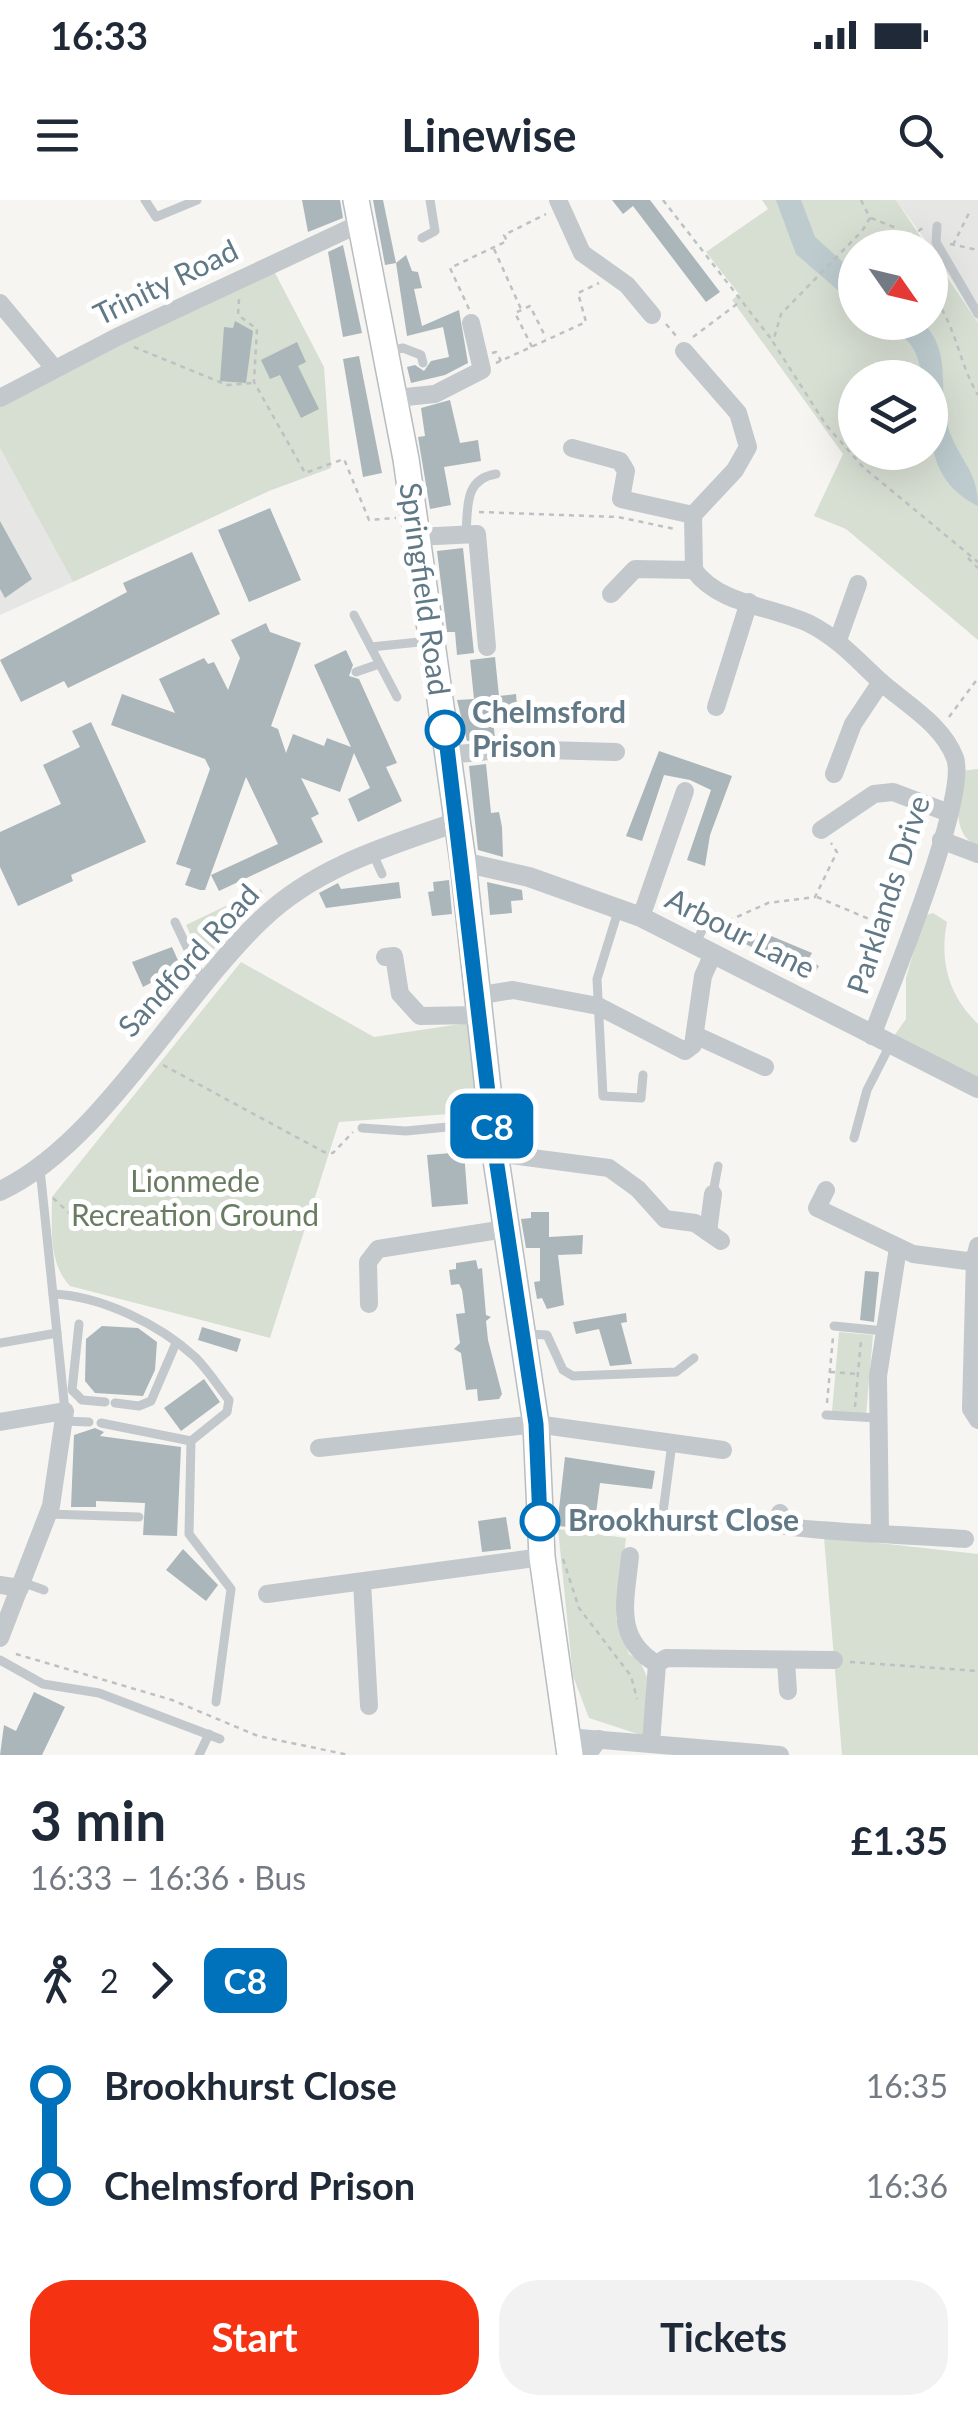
<!DOCTYPE html>
<html lang="en">
<head>
<meta charset="utf-8">
<style>
	body { margin:0; font-family:Lato,sans-serif; background:#f2f2f3; color:#1f2937; height:100vh; display:flex; flex-direction:column; font-size:38px; white-space:nowrap }
	* { box-sizing:border-box; margin:0 }
	p { font-size:32px; color:#747a83 }
	.icon { flex:none; width:55px; height:55px; fill:none; stroke:currentColor; stroke-width:2; stroke-linecap:round; stroke-linejoin:round }
	.map { position:relative; height:1555px; overflow:hidden }
	.side { display:flex; flex-direction:column; background:#fff; flex:1 }
	.side>* { flex:none }
	.badge { padding:0 20px; border-radius:15px; font-size:35px; line-height:65px }
	.needle { width:65px; rotate:124deg }
	.controls { position:absolute; left:838px; top:30px; display:grid; gap:20px }
	.controls a { display:grid; place-items:center; width:110px; height:110px; border-radius:50%; background:#fff; box-shadow:0 10px 40px #0002; font-size:50px }
	.map>.badge { position:absolute; translate:-50% -50%; box-shadow:0 0 0 5px #fff }
	.legs { display:flex; align-items:center; gap:15px; height:110px; padding:0 30px; font-size:32px }
	.legs p { margin-inline-start:auto }
	.headline { display:flex; align-items:center; justify-content:space-between; height:170px; padding:0 30px }
	h1 { font-size:55px; font-weight:700; line-height:75px }
	.action { display:flex; gap:20px; margin-top:auto; padding:20px 30px }
	.action a { flex:1; height:115px; border-radius:40px; background:#f53313; color:#fff; font-size:40px; font-weight:700; line-height:115px; text-align:center }
	.action a+a { background:#f2f2f3; color:#1f2937 }
	ul { padding:0 30px; list-style:none }
	li { display:flex; align-items:center; gap:35px; height:100px; font-size:38px }
	li i { display:grid; place-items:center; width:15px; height:100%; margin:0 12px; background:currentColor }
	li i::after { content:''; width:25px; height:25px; margin:-12px; border:8px solid; border-radius:50%; background:#fff }
	li p { margin-inline-start:auto }
	li:first-child i { background:linear-gradient(#0000 50%,currentColor 0) }
	li:last-child i { background:linear-gradient(currentColor 50%,#0000 0) }
	.status { display:flex; justify-content:space-between; align-items:center; height:70px; padding:0 50px; background:#fff; direction:ltr }
	.status svg { height:28px; fill:currentColor }
	header { display:flex; justify-content:space-between; align-items:center; height:130px; padding:0 30px; background:#fff; font-size:45px; font-weight:700 }
	.map>svg:first-child { display:block }
	.built { fill:#e6e7e5 }
	.green { fill:#d7ded2; fill-rule:evenodd }
	.water { fill:#bdcbcf }
	.building { fill:#abb6ba }
	.lines { fill:none; stroke-linecap:round; stroke-linejoin:round }
	.secondary-casing { stroke:#b7bdc1; stroke-width:28 }
	.path { stroke:#bec1c3; stroke-width:2.5; stroke-dasharray:5 5; stroke-linecap:butt }
	.service { stroke:#c2c8cb; stroke-width:9 }
	.minor { stroke:#c2c8cb; stroke-width:18 }
	.tertiary { stroke:#c2c8cb; stroke-width:20 }
	.secondary { stroke:#fff; stroke-width:25 }
	.line-1-casing { stroke:#fff; stroke-width:22 }
	.line-1 { stroke:#0072bc; stroke-width:15 }
	.stop-1-dot { fill:#fff; stroke:#0072bc; stroke-width:5 }
	.labels { text-anchor:middle; stroke-width:10; stroke-linejoin:round; paint-order:stroke }
	.street-label { font-size:30px; fill:#617986; stroke:#fff }
	.stop-label { font-size:30px; font-weight:bold; fill:#617986; stroke:#fff; text-anchor:start }
	.park-label { font-size:30px; fill:#697c61; stroke:#fff }
</style>
</head>
<body>
<div class="status"><b>16:33</b><svg viewBox="0 0 49 12"><path d="M0 12V9h3v3zM5 12V6h3v6zM10 12V3h3v9zM15 12V0h3v12zM26 1h20v11H26zM47 4h2v5h-2z"/></svg></div>
<header><svg class="icon" aria-label="menu" viewBox="0 0 24 24"><path d="M4 6h16M4 12h16M4 18h16"/></svg>Linewise<svg class="icon" aria-label="search" viewBox="0 0 24 24"><circle cx="10" cy="10" r="6"/><path d="M15 15l6 6"/></svg></header>
<div class="map">
<svg width="978" height="1555" viewBox="0 0 978 1555">
	<rect width="100%" height="100%" fill="#f6f5f1"/>
	<g class="built">
		<path d="M 896,0 L 978,0 L 978,123 L 932,49 Z"/>
		<path d="M 0,248 L 73,382 L 0,415 Z"/>
	</g>
	<g class="green">
		<path d="M 762,0 L 896,0 L 978,123 L 978,440 L 846,329 L 814,316 L 843,254 L 732,100 L 739,94 L 706,52 L 768,9 ZM 855,48 L 930,48 L 930,122 L 855,122 ZM 855,178 L 930,178 L 930,252 L 855,252 Z"/>
		<path d="M 274,71 L 324,167 L 331,268 L 269,291 L 73,382 L 0,248 L 0,207 L 67,167 Z"/>
		<path d="M 978,569 L 978,647 C 949,632 960,600 961,571 Z"/>
		<path d="M 261,689 L 263,694 L 203,761 L 186,725 Z"/>
		<path d="M 933,713 L 947,722 C 939,762 949,796 978,824 L 978,879 L 894,836 L 906,819 L 906,778 L 924,716 Z"/>
		<path d="M 241,762 L 374,837 L 467,823 L 477,912 L 339,922 L 270,1138 L 70,1086 C 48,1063 52,1027 52,997 Z"/>
		<path d="M 839,1132 L 873,1135 L 866,1215 L 832,1212 Z"/>
		<path d="M 558,1329 L 626,1338 L 616,1418 L 629,1454 L 640,1461 L 647,1477 L 644,1536 L 589,1518 L 573,1476 Z"/>
		<path d="M 824,1337 L 978,1354 L 978,1555 L 842,1555 Z"/>
	</g>
	<g class="water">
		<path d="M 776,0 L 801,0 L 815,37 L 855,73 L 855,105 L 796,54 Z"/>
		<path d="M 878,123 L 923,123 C 953,152 937,189 948,227 C 958,260 978,269 978,306 C 924,279 930,231 930,178 L 922,177 C 917,145 908,136 878,123 Z"/>
	</g>
	<g class="building">
		<path d="M 302,0 L 340,0 L 343,18 L 308,32 Z"/>
		<path d="M 373,0 L 383,0 L 396,63 L 406,55 L 412,71 L 418,72 L 422,88 L 414,89 L 422,126 L 459,110 L 468,163 L 445,175 L 411,183 L 407,167 L 415,165 L 424,171 L 431,161 L 449,157 L 443,127 L 407,136 L 396,63 L 385,65 Z"/>
		<path d="M 612,0 L 650,0 L 720,92 L 706,102 L 633,6 L 623,14 Z"/>
		<path d="M 343,45 L 362,133 L 343,137 L 328,52 Z"/>
		<path d="M 235,121 L 253,131 L 246,183 L 220,181 L 224,127 L 233,128 Z"/>
		<path d="M 297,142 L 306,162 L 298,166 L 319,209 L 301,218 L 280,175 L 270,179 L 261,160 Z"/>
		<path d="M 359,156 L 382,273 L 363,277 L 343,159 Z"/>
		<path d="M 450,200 L 460,243 L 478,240 L 481,261 L 444,267 L 451,305 L 430,309 L 418,237 L 425,236 L 421,208 Z"/>
		<path d="M 270,308 L 301,380 L 249,402 L 218,330 Z"/>
		<path d="M 0,321 L 32,379 L 5,398 L 0,389 Z"/>
		<path d="M 463,348 L 474,453 L 457,455 L 455,432 L 447,432 L 437,351 Z"/>
		<path d="M 192,352 L 220,414 L 68,488 L 64,481 L 21,502 L 0,460 L 127,392 L 123,383 Z"/>
		<path d="M 266,423 L 270,432 L 301,443 L 271,526 L 278,529 L 286,553 L 293,534 L 324,546 L 327,538 L 351,547 L 314,465 L 346,450 L 353,465 L 349,476 L 359,479 L 397,563 L 386,567 L 402,601 L 358,622 L 348,599 L 370,588 L 354,553 L 340,592 L 301,578 L 319,614 L 311,618 L 323,642 L 219,691 L 211,675 L 278,644 L 246,577 L 205,690 L 200,690 L 185,685 L 191,669 L 176,664 L 210,569 L 205,559 L 111,525 L 122,494 L 175,513 L 159,479 L 204,458 L 208,464 L 214,462 L 228,490 L 240,458 L 231,440 Z"/>
		<path d="M 495,457 L 499,496 L 516,494 L 518,519 L 493,521 L 495,538 L 467,541 L 457,500 L 474,499 L 470,460 Z"/>
		<path d="M 91,522 L 146,642 L 71,675 L 73,681 L 18,706 L 0,667 L 0,632 L 61,604 L 43,565 L 80,547 L 72,531 Z"/>
		<path d="M 659,551 L 732,576 L 710,635 L 705,666 L 687,660 L 711,590 L 690,580 L 664,575 L 642,641 L 626,636 Z"/>
		<path d="M 486,564 L 491,613 L 499,612 L 502,627 L 503,657 L 478,650 L 469,566 Z"/>
		<path d="M 449,680 L 452,714 L 432,716 L 428,692 L 434,691 L 433,682 Z"/>
		<path d="M 399,682 L 401,698 L 326,708 L 319,693 L 338,683 L 341,689 Z"/>
		<path d="M 487,682 L 522,690 L 523,700 L 511,701 L 512,713 L 490,715 Z"/>
		<path d="M 737,722 L 762,736 L 764,733 L 812,753 L 808,760 L 819,766 L 811,779 L 729,735 Z"/>
		<path d="M 172,747 L 181,767 L 143,787 L 132,762 Z"/>
		<path d="M 464,952 L 468,1004 L 432,1007 L 427,955 Z"/>
		<path d="M 531,1012 L 549,1012 L 549,1037 L 583,1035 L 582,1054 L 558,1055 L 564,1105 L 547,1109 L 542,1098 L 537,1099 L 534,1082 L 540,1081 L 540,1048 L 526,1048 L 521,1019 L 531,1018 Z"/>
		<path d="M 476,1060 L 478,1069 L 482,1068 L 486,1115 L 491,1117 L 486,1121 L 488,1140 L 502,1194 L 499,1199 L 478,1201 L 477,1189 L 466,1190 L 461,1153 L 454,1149 L 460,1143 L 456,1114 L 465,1113 L 462,1090 L 459,1084 L 451,1085 L 449,1070 L 456,1069 L 456,1063 Z"/>
		<path d="M 865,1071 L 879,1072 L 874,1122 L 860,1120 Z"/>
		<path d="M 626,1113 L 627,1122 L 621,1123 L 632,1164 L 610,1166 L 599,1129 L 576,1134 L 573,1122 Z"/>
		<path d="M 102,1126 L 138,1128 L 157,1142 L 155,1170 L 143,1196 L 95,1193 L 85,1181 L 86,1139 Z"/>
		<path d="M 202,1127 L 241,1139 L 237,1152 L 198,1140 Z"/>
		<path d="M 204,1179 L 220,1202 L 181,1231 L 164,1208 Z"/>
		<path d="M 95,1228 L 104,1232 L 100,1236 L 181,1247 L 177,1336 L 143,1335 L 145,1303 L 96,1301 L 96,1307 L 71,1307 L 74,1235 Z"/>
		<path d="M 565,1257 L 655,1271 L 652,1289 L 600,1283 L 594,1329 L 557,1326 Z"/>
		<path d="M 506,1317 L 511,1349 L 482,1352 L 478,1321 Z"/>
		<path d="M 183,1349 L 218,1385 L 206,1401 L 166,1370 Z"/>
		<path d="M 34,1492 L 65,1507 L 42,1555 L 0,1555 L 4,1525 L 16,1531 Z"/>
	</g>
	<g class="lines">
		<g class="secondary-casing">
			<path id="secondary" d="M 356,0 L 406,259 L 463,662 L 495,953 L 536,1224 L 542,1357 L 570,1555"/>
		</g>
		<g class="path">
			<path d="M 663,0 L 772,140"/>
			<path d="M 861,0 L 870,18 L 862,31 L 781,114 L 773,142 L 826,225 L 863,267 L 978,362"/>
			<path d="M 871,18 L 896,28 L 903,48"/>
			<path d="M 902,43 L 924,27"/>
			<path d="M 950,44 L 978,50"/>
			<path d="M 953,45 L 970,11"/>
			<path d="M 494,49 L 521,109"/>
			<path d="M 930,93 C 956,122 958,162 978,195"/>
			<path d="M 239,99 L 238,115 L 257,129 L 254,182 L 305,273 L 344,259 L 369,320 L 396,318"/>
			<path d="M 469,109 L 450,68 L 507,41 L 504,35 L 546,14"/>
			<path d="M 666,124 L 677,137"/>
			<path d="M 693,137 L 741,101"/>
			<path d="M 134,147 L 227,185 L 253,183"/>
			<path d="M 532,147 L 515,113 L 530,106 L 546,138"/>
			<path d="M 492,153 L 496,152 L 501,161"/>
			<path d="M 496,163 L 586,122 L 578,93 L 599,83"/>
			<path d="M 479,312 L 618,317 L 675,329"/>
			<path d="M 968,358 L 978,368"/>
			<path d="M 949,517 L 978,478"/>
			<path d="M 817,697 L 869,719"/>
			<path d="M 719,725 L 768,703 L 815,697 L 837,652 L 831,643"/>
			<path d="M 163,865 L 324,952 L 333,953 L 353,932"/>
			<path d="M 53,998 L 81,1024"/>
			<path d="M 830,1172 L 857,1174"/>
			<path d="M 827,1203 L 833,1137"/>
			<path d="M 855,1207 L 861,1140"/>
			<path d="M 563,1359 L 579,1408 L 631,1476 L 637,1499"/>
			<path d="M 16,1454 L 172,1500 L 258,1536 L 349,1555"/>
			<path d="M 850,1462 L 978,1471"/>
		</g>
		<g class="service">
			<path d="M 145,0 L 156,17 L 197,0"/>
			<path d="M 937,26 L 936,42 L 978,114"/>
			<path d="M 422,38 L 435,31 L 430,0"/>
			<path d="M 389,151 L 403,148 L 421,155 L 423,163"/>
			<path d="M 466,334 C 468,307 464,279 496,274"/>
			<path d="M 354,415 L 397,497"/>
			<path d="M 371,447 L 429,441"/>
			<path d="M 356,472 L 379,464"/>
			<path d="M 373,654 L 382,674"/>
			<path d="M 619,708 L 597,779 L 603,896 L 641,898 L 643,875"/>
			<path d="M 175,722 L 203,781"/>
			<path d="M 695,744 L 706,723"/>
			<path d="M 362,928 L 406,931 L 489,923"/>
			<path d="M 854,938 L 867,890 L 890,845"/>
			<path d="M 40,969 L 65,1211"/>
			<path d="M 713,993 L 718,966"/>
			<path d="M 53,1094 C 101,1096 159,1124 195,1157 C 208,1170 218,1186 229,1200 L 227,1212 L 191,1241 L 189,1334 L 231,1389 L 216,1502"/>
			<path d="M 79,1124 L 72,1190 L 82,1200 L 105,1202"/>
			<path d="M 834,1126 L 884,1131"/>
			<path d="M 527,1134 L 547,1135 L 563,1170 L 573,1176 L 676,1172 L 694,1158"/>
			<path d="M 0,1143 L 57,1133"/>
			<path d="M 115,1203 L 139,1206 L 151,1201 L 176,1143"/>
			<path d="M 826,1215 L 878,1218"/>
			<path d="M 63,1221 L 89,1222"/>
			<path d="M 101,1223 L 191,1241"/>
			<path d="M 48,1314 L 139,1317"/>
			<path d="M 662,1320 L 672,1243"/>
			<path d="M 22,1382 L 44,1390"/>
			<path d="M 0,1460 L 43,1484 L 99,1493 L 220,1539"/>
			<path d="M 199,1555 L 209,1534"/>
		</g>
		<g class="minor">
			<path d="M 558,0 L 582,53 L 627,85 L 652,115"/>
			<path d="M 0,103 L 54,168"/>
			<path d="M 684,151 L 738,213 L 748,247 L 735,270 L 693,315 L 694,370 C 719,405 772,406 810,424 C 839,439 857,460 881,482 C 907,505 942,524 955,558 C 969,597 889,789 872,836"/>
			<path d="M 0,198 L 117,137 L 359,24"/>
			<path d="M 396,198 L 435,194 L 482,170 L 471,123"/>
			<path d="M 572,248 L 620,261 L 626,271 L 621,299 L 693,315"/>
			<path d="M 416,337 L 477,334 L 487,447"/>
			<path d="M 611,394 L 635,369 L 694,370"/>
			<path d="M 838,440 L 858,384"/>
			<path d="M 716,507 L 749,402"/>
			<path d="M 448,555 L 510,549 L 616,552"/>
			<path d="M 834,574 L 853,524 L 881,482"/>
			<path d="M 821,630 L 874,594 L 893,592 L 949,613"/>
			<path d="M 941,640 L 978,654"/>
			<path d="M 641,717 L 685,591"/>
			<path d="M 385,757 L 394,756 L 400,794 L 420,816 L 478,815"/>
			<path d="M 476,796 L 513,790 L 598,806 L 685,851 L 693,845 L 703,776 L 713,754"/>
			<path d="M 695,835 L 765,867"/>
			<path d="M 495,953 L 609,968 L 638,989 L 665,1019 L 695,1023 L 721,1041"/>
			<path d="M 826,990 L 817,1008 L 913,1054 L 967,1061 L 975,1058 L 978,1046"/>
			<path d="M 708,1032 L 713,994"/>
			<path d="M 975,1058 L 971,1209 L 978,1220"/>
			<path d="M 369,1104 L 368,1062 L 378,1049 L 505,1029"/>
			<path d="M 0,1222 L 65,1211 L 51,1306 L 0,1438"/>
			<path d="M 319,1248 L 536,1224 L 723,1250"/>
			<path d="M 780,1313 L 781,1325 C 790,1330 940,1337 965,1339"/>
			<path d="M 880,1332 L 878,1176 L 898,1048"/>
			<path d="M 630,1356 C 626,1400 613,1438 657,1464"/>
			<path d="M 362,1382 L 369,1506"/>
			<path d="M 0,1385 L 20,1388"/>
			<path d="M 267,1394 L 542,1357"/>
			<path d="M 786,1461 L 788,1491"/>
			<path d="M 567,1537 L 780,1555"/>
			<path d="M 651,1543 L 657,1464 L 666,1458 L 834,1460"/>
			<path d="M 587,1555 L 599,1539"/>
		</g>
		<g class="tertiary">
			<path d="M 463,662 L 529,677 L 641,717 L 978,888"/>
			<path d="M 0,991 C 100,945 180,796 262,719 C 316,667 388,646 457,622"/>
		</g>
		<use href="#secondary" class="secondary"/>
	</g>
	<g class="lines">
		<g class="line-1-casing">
			<path id="line-1" d="M 445,530 L 495,952 L 536,1224 L 540,1321"/>
		</g>
		<use href="#line-1" class="line-1"/>
	</g>
	<g class="stop-1-dot">
		<circle cx="445" cy="530" r="18"/>
		<circle cx="540" cy="1321" r="18"/>
	</g>
	<g class="labels">
		<g class="street-label">
			<text transform="translate(166 83) rotate(-26)" y="10">Trinity Road</text>
			<text transform="translate(424 389) rotate(82)" y="10">Springfield Road</text>
			<text transform="translate(889 695) rotate(-72)" y="10">Parklands Drive</text>
			<text transform="translate(740 734) rotate(27)" y="10">Arbour Lane</text>
			<text transform="translate(189 761) rotate(-48)" y="10">Sandford Road</text>
		</g>
		<g class="stop-label">
			<text x="472" y="523">Chelmsford<tspan x="472" dy="34">Prison</tspan></text>
			<text x="568" y="1331">Brookhurst Close</text>
		</g>
		<g class="park-label">
			<text x="195" y="992">Lionmede<tspan x="195" dy="34">Recreation Ground</tspan></text>
		</g>
	</g>
</svg>
<div class="controls">
<a><svg class="needle" viewBox="-14 -14 28 28"><path d="M0-13l5 13h-10z" fill="#e53935"/><path d="M0 13l5-13h-10z" fill="#747a83"/></svg></a>
<a><svg class="icon" aria-label="layers" viewBox="0 0 24 24"><path d="M12 4l9 5-9 5-9-5zM3 14l9 5 9-5"/></svg></a>
</div>
<b class="badge" style="left:492px;top:926px;background:#0072bc;color:#fff">C8</b>
</div>
<section class="side">
<div class="headline"><div><h1>3 min</h1><p>16:33 – 16:36 · Bus</p></div><b>£1.35</b></div>
<div class="legs"><svg class="icon" aria-label="walk" viewBox="0 0 24 24"><circle cx="13" cy="4" r="2"/><path d="M13 8l-2 6 4 7M11 14l-3 7M7 12l3-4h3l4 4"/></svg>2<svg class="icon" aria-label="forward" viewBox="0 0 24 24"><path d="M9 5l7 7-7 7"/></svg><b class="badge" style="background:#0072bc;color:#fff">C8</b></div>
<ul>
<li><i style="color:#0072bc"></i><b>Brookhurst Close</b><p>16:35</p></li>
<li><i style="color:#0072bc"></i><b>Chelmsford Prison</b><p>16:36</p></li>
</ul>
<div class="action"><a>Start</a><a>Tickets</a></div>
</section>
</body>
</html>
